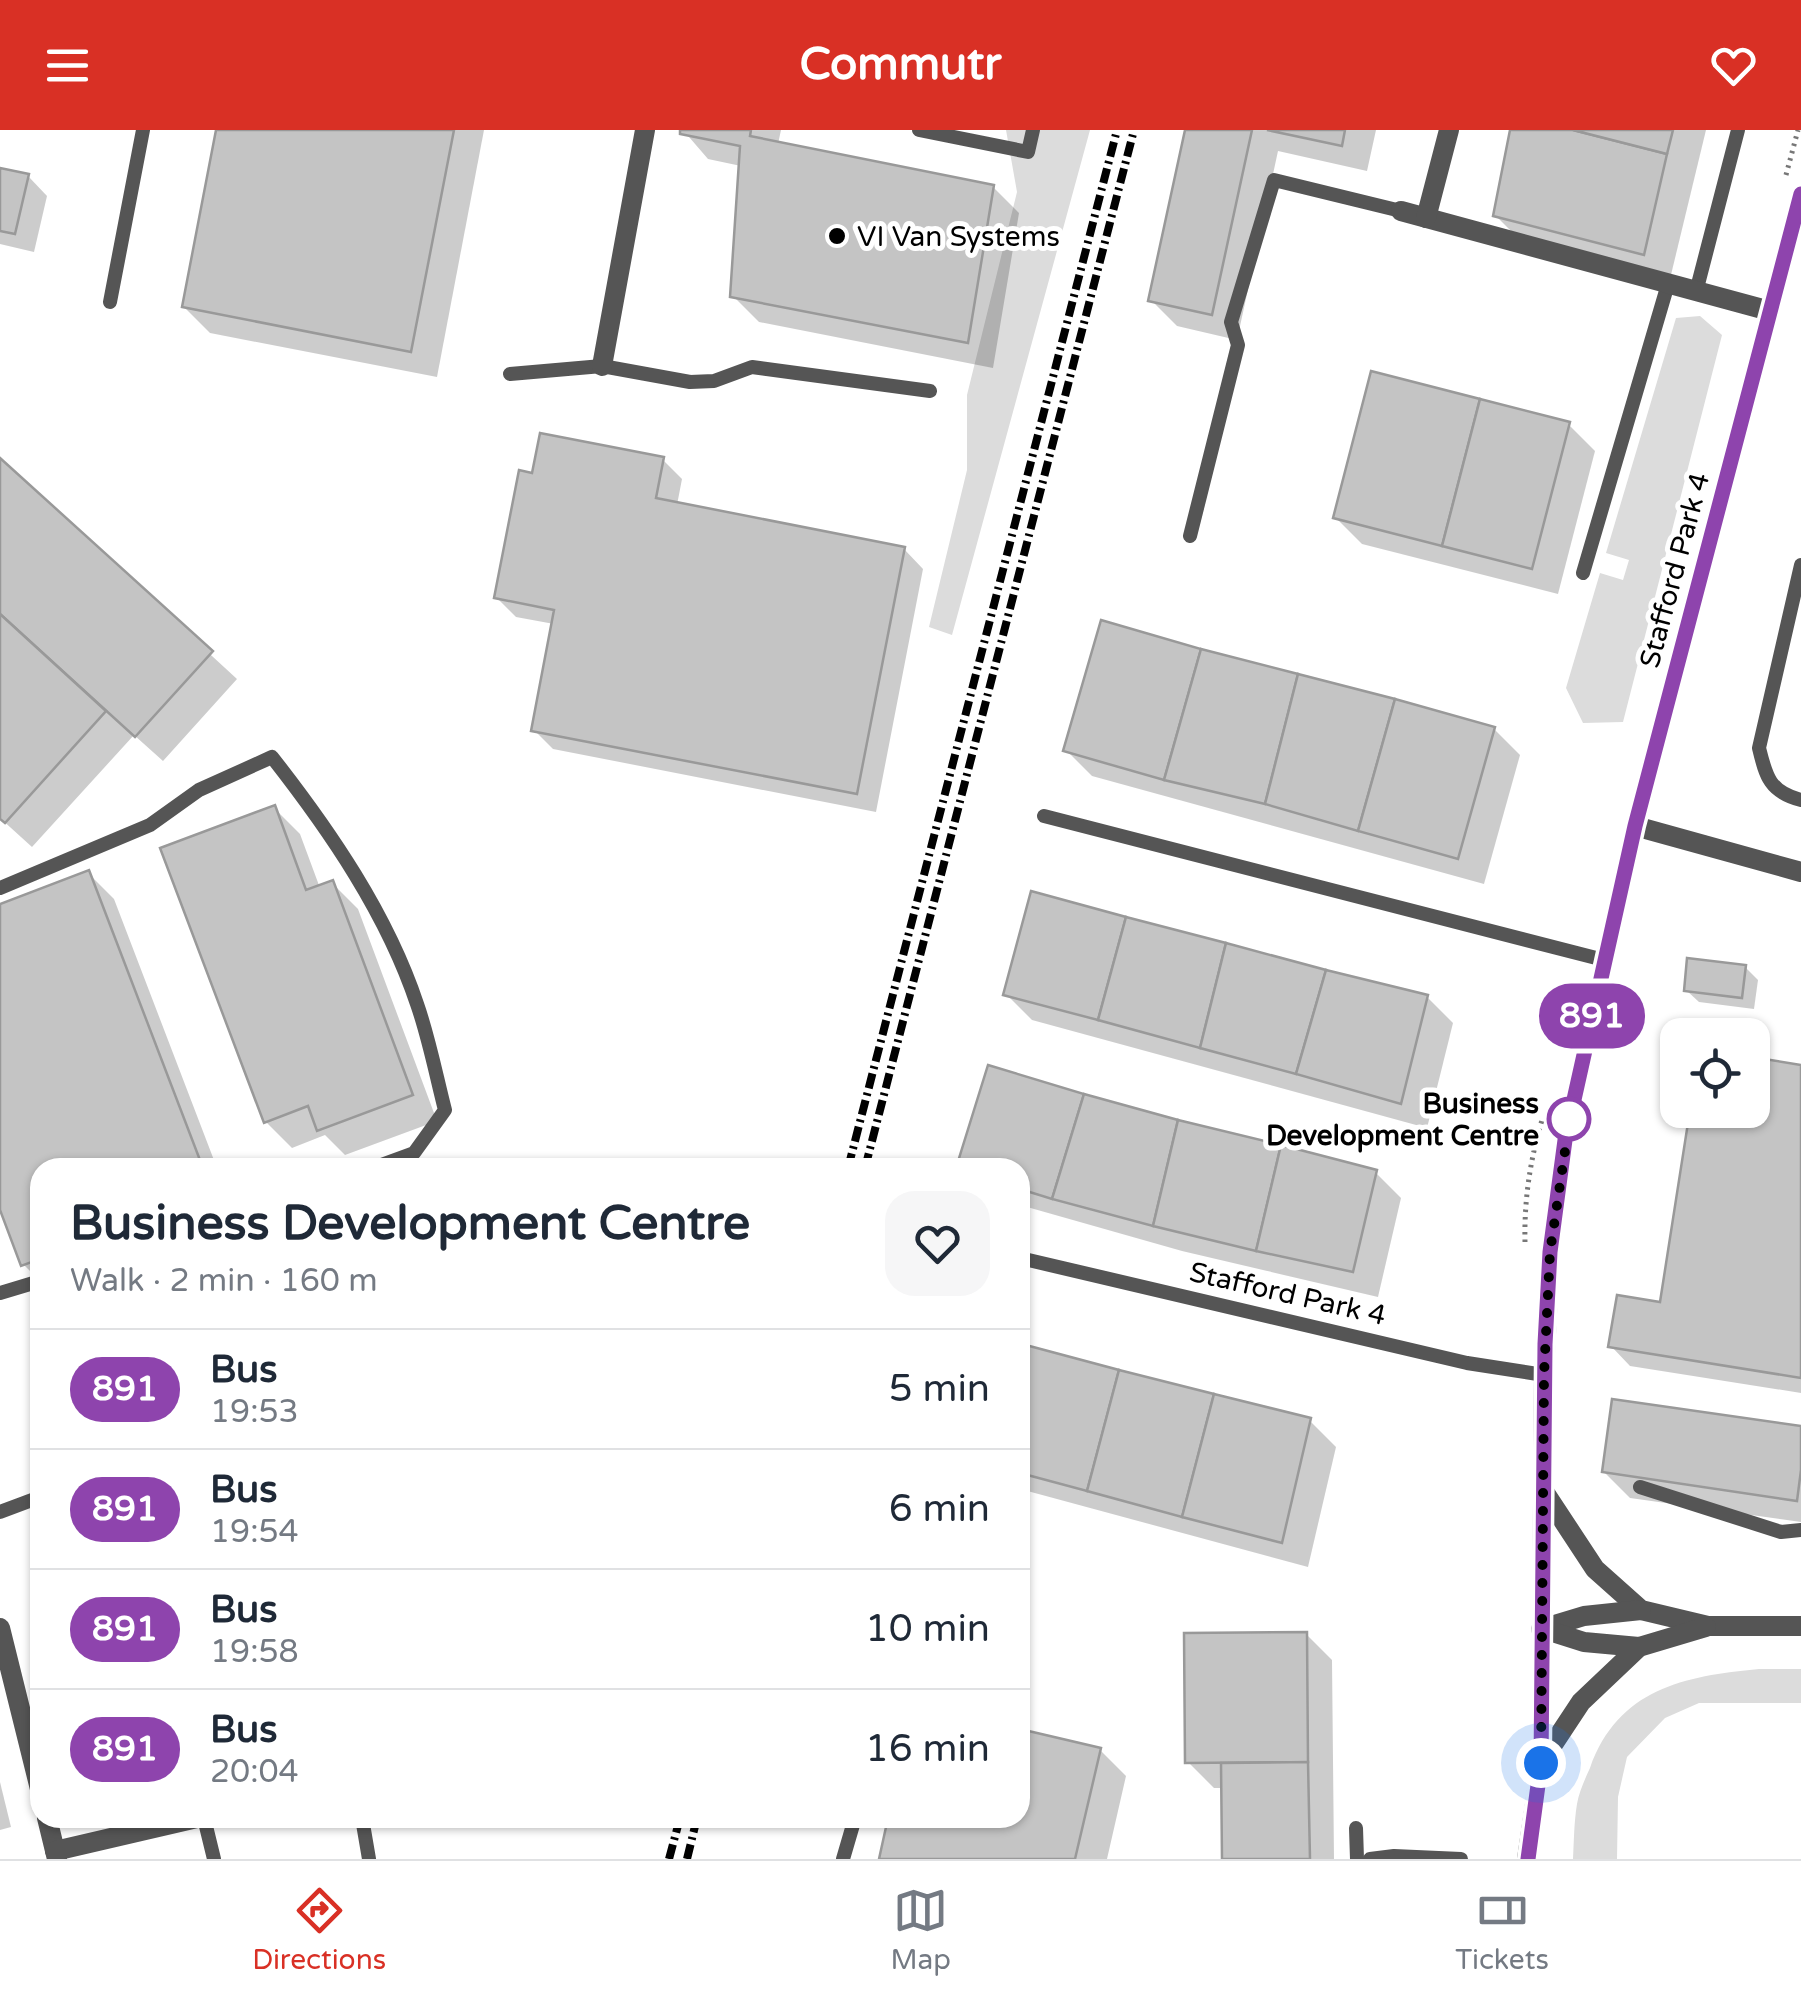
<!DOCTYPE html>
<html lang="en">
<head>
<meta charset="utf-8">
<style>
	body { margin:0; font-family:"Varela Round",sans-serif; background:#f6f6f7; color:#1f2937; height:100vh; display:flex; flex-direction:column; font-size:38px; white-space:nowrap }
	* { box-sizing:border-box; margin:0 }
	p { font-size:32px; color:#747a83 }
	.icon { flex:none; width:55px; height:55px; fill:none; stroke:currentColor; stroke-width:2; stroke-linecap:round; stroke-linejoin:round }
	.map { position:relative; flex:1; overflow:hidden }
	.drawer { position:absolute; left:30px; top:1028px; width:1000px; height:670px; display:flex; flex-direction:column; background:#fff; border-radius:30px; box-shadow:0 2px 8px #0004 }
	.drawer>* { flex:none }
	.badge { padding:0 20px; border-radius:32px; font-size:35px; line-height:65px }
	.tools { position:absolute; left:1660px; top:888px; display:grid; gap:20px }
	.tools a { display:grid; place-items:center; width:110px; height:110px; border-radius:20px; background:#fff; box-shadow:0 2px 8px #0004; font-size:50px }
	.you { position:absolute; width:50px; height:50px; margin:-25px; border:8px solid #fff; border-radius:50%; background:#1a73e8; box-shadow:0 0 0 15px #1a73e833 }
	.map>.badge { position:absolute; translate:-50% -50%; box-shadow:0 0 0 5px #fff }
	.round { display:grid; place-items:center; flex:none; width:105px; height:105px; border-radius:30px; background:#f6f6f7 }
	.overview { display:flex; align-items:center; justify-content:space-between; height:170px; padding:0 40px }
	h1 { font-size:48px; font-weight:800; line-height:75px }
	ul { padding:0; list-style:none }
	li { display:flex; align-items:center; gap:30px; height:120px; padding:0 40px; border-top:2px solid #e0e1e3 }
	li div { flex:1 }
	li b { display:block; font-size:38px }
	li em { font-style:normal }
	li .badge { min-width:110px; font-weight:700; text-align:center }
	header { display:flex; justify-content:space-between; align-items:center; height:130px; padding:0 40px; background:#d93025; color:#fff; font-size:45px; font-weight:800 }
	.dock { display:flex; justify-content:space-around; align-items:center; height:140px; border-top:2px solid #e0e1e3; background:#fff; font-size:28px; color:#747a83 }
	.dock a { display:grid; justify-items:center; gap:5px }
	.dock .active { color:#d93025 }
	.map>svg:first-child { display:block }
	.green { fill:#dcdcdc }
	.shadow { fill:#0003 }
	.building { fill:#c4c4c4; stroke:#999; stroke-width:2.5 }
	.lines { fill:none; stroke-linecap:round; stroke-linejoin:round }
	.path { stroke:#777; stroke-width:5; stroke-dasharray:2.5 5; stroke-linecap:butt }
	.lane { stroke:#555; stroke-width:14 }
	.street { stroke:#555; stroke-width:20 }
	.rail { stroke:#000; stroke-width:8; stroke-dasharray:15 5 2.5 5; stroke-linecap:butt }
	.line-casing { stroke:#fff; stroke-width:22 }
	.line { stroke:#8e44ad; stroke-width:15 }
	.walk { stroke:#000; stroke-width:10; stroke-dasharray:0 18 }
	.poi-dot { fill:#000; stroke:#fff; stroke-width:4 }
	.stop-dot { fill:#fff; stroke:#8e44ad; stroke-width:5 }
	.labels { text-anchor:middle; stroke-width:10; stroke-linejoin:round; paint-order:stroke }
	.poi-label { font-size:28px; fill:#000; stroke:#fff; text-anchor:start }
	.street-label { font-size:28px; fill:#000; stroke:#fff }
	.stop-label { font-size:28px; font-weight:bold; fill:#000; stroke:#fff; text-anchor:end }
</style>
</head>
<body>
<header><svg class="icon" aria-label="menu" viewBox="0 0 24 24"><path d="M4 6h16M4 12h16M4 18h16"/></svg>Commutr<svg class="icon" aria-label="heart" viewBox="0 0 24 24"><path d="M12 20l-8-8c-3-5 5-10 8-4 3-6 11-1 8 4z"/></svg></header>
<div class="map">
<svg width="1801" height="1729" viewBox="0 0 1801 1729">
	<rect width="100%" height="100%" fill="#fff"/>
	<g class="green">
		<path d="M 1006,0 L 1090,0 L 952,505 L 929,497 L 967,340 L 967,265 L 1017,62 Z"/>
		<path d="M 1700,186 L 1722,205 L 1623,592 L 1583,593 L 1566,558 L 1600,443 L 1623,450 L 1629,430 L 1606,423 L 1676,188 Z"/>
		<path d="M 1759,1539 L 1801,1539 L 1801,1573 L 1699,1573 L 1665,1588 L 1627,1627 L 1618,1667 L 1617,1729 L 1573,1729 C 1574,1711 1574,1692 1577,1674 C 1579,1662 1585,1649 1590,1638 C 1618,1559 1684,1546 1759,1539 Z"/>
	</g>
	<g class="shadow">
		<path d="M 218,0 L 484,0 L 437,247 L 210,203 L 184,177 Z"/>
		<path d="M 683,0 L 781,0 L 778,14 L 993,57 L 1019,83 L 993,238 L 759,192 L 733,166 L 741,36 L 708,29 Z"/>
		<path d="M 1188,0 L 1376,0 L 1367,41 L 1278,21 L 1237,210 L 1177,196 L 1151,170 Z"/>
		<path d="M 1513,0 L 1706,0 L 1670,149 L 1521,111 L 1495,85 Z"/>
		<path d="M 0,41 L 28,46 L 47,66 L 34,122 L 0,114 Z"/>
		<path d="M 1569,295 L 1595,321 L 1558,464 L 1362,414 L 1336,388 Z"/>
		<path d="M 663,330 L 682,349 L 677,375 L 904,419 L 923,439 L 876,682 L 553,619 L 534,600 L 554,494 L 516,487 L 497,468 Z"/>
		<path d="M 0,331 L 237,549 L 163,631 L 134,605 L 32,717 L 0,688 Z"/>
		<path d="M 1494,599 L 1520,625 L 1484,754 L 1092,646 L 1066,620 Z"/>
		<path d="M 274,678 L 300,704 L 320,758 L 332,753 L 358,779 L 437,991 L 345,1025 L 325,1005 L 292,1018 L 266,992 Z"/>
		<path d="M 88,743 L 114,769 L 217,1038 L 40,1038 L 40,1151 L 23,1134 L 0,1073 L 0,777 Z"/>
		<path d="M 1745,837 L 1758,850 L 1754,879 L 1699,872 L 1686,860 Z"/>
		<path d="M 1006,864 L 1427,867 L 1453,893 L 1427,998 L 1032,890 Z"/>
		<path d="M 1801,937 L 1801,1263 L 1630,1236 L 1611,1216 L 1662,1174 L 1692,980 L 1752,980 Z"/>
		<path d="M 1178,993 L 1375,1042 L 1401,1068 L 1378,1167 L 1182,1121 L 1020,1075 L 1020,1038 Z"/>
		<path d="M 1020,1214 L 1310,1291 L 1336,1317 L 1308,1437 L 1020,1359 Z"/>
		<path d="M 1801,1299 L 1801,1392 L 1630,1368 L 1604,1342 Z"/>
		<path d="M 1306,1504 L 1332,1530 L 1334,1729 L 1224,1729 L 1224,1658 L 1214,1658 L 1188,1632 Z"/>
		<path d="M 1020,1601 L 1100,1620 L 1126,1646 L 1107,1729 L 881,1729 L 891,1688 L 1020,1688 Z"/>
		<path d="M 0,1652 L 11,1697 L 0,1700 Z"/>
	</g>
	<g class="building">
		<path d="M 216,0 L 454,0 L 411,222 L 182,177 Z"/>
		<path d="M 680,0 L 751,0 L 750,6 L 994,55 L 968,213 L 730,167 L 740,16 L 680,4 Z"/>
		<path d="M 1185,0 L 1252,0 L 1212,185 L 1148,171 Z"/>
		<path d="M 1267,0 L 1345,0 L 1342,16 Z"/>
		<path d="M 1510,0 L 1573,0 L 1667,24 L 1644,125 L 1493,86 Z"/>
		<path d="M 1573,0 L 1673,0 L 1667,24 Z"/>
		<path d="M 0,38 L 29,44 L 15,104 L 0,101 Z"/>
		<path d="M 1371,241 L 1480,269 L 1442,416 L 1333,388 Z"/>
		<path d="M 1480,269 L 1570,292 L 1532,439 L 1442,416 Z"/>
		<path d="M 540,303 L 664,327 L 656,368 L 905,417 L 857,664 L 531,601 L 554,480 L 494,468 L 519,340 L 532,343 Z"/>
		<path d="M 0,328 L 213,521 L 135,607 L 0,484 Z"/>
		<path d="M 0,484 L 106,581 L 5,693 L 0,689 Z"/>
		<path d="M 1101,490 L 1201,519 L 1164,650 L 1063,621 Z"/>
		<path d="M 1201,519 L 1298,544 L 1265,674 L 1164,650 Z"/>
		<path d="M 1298,544 L 1395,569 L 1358,701 L 1265,674 Z"/>
		<path d="M 1395,569 L 1495,597 L 1458,729 L 1358,701 Z"/>
		<path d="M 275,675 L 306,760 L 333,750 L 413,965 L 317,1001 L 308,976 L 264,993 L 160,718 Z"/>
		<path d="M 89,740 L 203,1038 L 40,1038 L 40,1129 L 21,1136 L 0,1080 L 0,774 Z"/>
		<path d="M 1031,761 L 1126,787 L 1098,890 L 1003,865 Z"/>
		<path d="M 1126,787 L 1226,813 L 1200,918 L 1098,890 Z"/>
		<path d="M 1226,813 L 1326,840 L 1296,944 L 1200,918 Z"/>
		<path d="M 1687,828 L 1746,835 L 1742,868 L 1684,861 Z"/>
		<path d="M 1326,840 L 1428,865 L 1401,974 L 1296,944 Z"/>
		<path d="M 1752,927 L 1801,935 L 1801,1248 L 1608,1217 L 1617,1165 L 1660,1172 L 1690,980 L 1752,980 Z"/>
		<path d="M 988,935 L 1084,964 L 1052,1069 L 1020,1059 L 1020,1038 L 956,1038 Z"/>
		<path d="M 1084,964 L 1178,990 L 1153,1096 L 1052,1069 Z"/>
		<path d="M 1178,990 L 1281,1015 L 1256,1121 L 1153,1096 Z"/>
		<path d="M 1281,1015 L 1377,1040 L 1353,1142 L 1256,1121 Z"/>
		<path d="M 1022,1214 L 1119,1240 L 1087,1361 L 1020,1343 Z"/>
		<path d="M 1119,1240 L 1214,1264 L 1182,1387 L 1087,1361 Z"/>
		<path d="M 1214,1264 L 1311,1288 L 1282,1413 L 1182,1387 Z"/>
		<path d="M 1612,1269 L 1801,1296 L 1801,1340 L 1797,1371 L 1602,1342 Z"/>
		<path d="M 1307,1502 L 1308,1632 L 1185,1633 L 1184,1503 Z"/>
		<path d="M 1020,1599 L 1101,1618 L 1075,1729 L 879,1729 L 888,1688 L 1020,1688 Z"/>
		<path d="M 1308,1632 L 1310,1729 L 1222,1729 L 1221,1633 Z"/>
	</g>
	<g class="lines">
		<g class="path">
			<path d="M 1786,45 L 1798,0"/>
			<path d="M 1525,1112 C 1524,1071 1530,1030 1542,990"/>
		</g>
		<g class="lane">
			<path d="M 919,0 L 1028,22 L 1033,0"/>
			<path d="M 1696,162 L 1738,0"/>
			<path d="M 110,172 L 143,0"/>
			<path d="M 510,244 L 602,236 L 690,252 L 714,251 L 752,237 L 930,261"/>
			<path d="M 1190,406 L 1238,215 L 1231,192 L 1274,50 L 1401,81"/>
			<path d="M 1801,435 L 1759,618 C 1766,647 1770,662 1801,670"/>
			<path d="M 1583,443 L 1668,154"/>
			<path d="M 1044,686 L 1604,830"/>
			<path d="M 0,758 L 150,695 L 199,660 L 272,627 C 330,701 387,784 417,874 C 429,908 436,945 445,980 L 414,1023 L 373,1038"/>
			<path d="M 1020,1128 L 1467,1233 L 1544,1245"/>
			<path d="M 0,1163 L 40,1151"/>
			<path d="M 1640,1357 L 1781,1402 L 1801,1400"/>
			<path d="M 0,1382 L 40,1367"/>
			<path d="M 204,1688 L 214,1729"/>
			<path d="M 362,1688 L 369,1729"/>
			<path d="M 1356,1698 L 1357,1729"/>
			<path d="M 843,1729 L 855,1688"/>
			<path d="M 1370,1729 L 1394,1726 L 1461,1729"/>
		</g>
		<g class="street">
			<path d="M 1401,81 L 1770,181"/>
			<path d="M 1426,88 L 1449,0"/>
			<path d="M 602,236 L 645,0"/>
			<path d="M 1635,696 L 1801,742"/>
			<path d="M 1543,1360 L 1595,1439 L 1641,1480 L 1708,1496 L 1801,1496"/>
			<path d="M 0,1498 L 40,1659"/>
			<path d="M 1541,1499 L 1584,1486 L 1641,1480"/>
			<path d="M 1543,1499 L 1584,1512 L 1639,1517"/>
			<path d="M 1542,1631 L 1581,1572 L 1639,1517 L 1706,1497"/>
			<path d="M 47,1688 L 57,1729"/>
			<path d="M 55,1721 L 197,1688"/>
			<path d="M 1527,1729 L 1541,1633 L 1544,1245 L 1550,1122 L 1565,1010 L 1635,696 L 1801,64"/>
		</g>
		<g class="rail">
			<path d="M 848,1038 L 1117,0"/>
			<path d="M 865,1038 L 1134,0"/>
			<path d="M 669,1729 L 680,1688"/>
			<path d="M 687,1729 L 697,1688"/>
		</g>
	</g>
	<g class="lines">
		<g class="line-casing">
			<path id="line" d="M 1528,1729 L 1541,1633 L 1545,1214 L 1550,1122 L 1565,1010 L 1635,696 L 1801,64"/>
		</g>
		<use href="#line" class="line"/>
		<path class="walk" d="M 1541,1633 L 1544,1245 L 1550,1122 L 1572,974 L 1569,989"/>
	</g>
	<circle class="poi-dot" cx="837" cy="106" r="10"/>
	<circle class="stop-dot" cx="1569" cy="989" r="20"/>
	<g class="labels">
		<g class="poi-label">
			<text x="857" y="116">VI Van Systems</text>
		</g>
		<g class="street-label">
			<text transform="translate(1674 440) rotate(-75)" y="10">Stafford Park 4</text>
			<text transform="translate(1288 1163) rotate(13)" y="10">Stafford Park 4</text>
		</g>
		<g class="stop-label">
			<text x="1539" y="983">Business<tspan x="1539" dy="32">Development Centre</tspan></text>
		</g>
	</g>
</svg>
<div class="tools">
<a><svg class="icon" aria-label="locate" viewBox="0 0 24 24"><circle cx="12" cy="12" r="6"/><path d="M12 2v4M12 18v4M2 12h4M18 12h4"/></svg></a>
</div>
<div class="you" style="left:1541px;top:1633px"></div>
<b class="badge" style="left:1592px;top:886px;background:#8e44ad;color:#fff">891</b>
<section class="drawer">
<div class="overview"><div><h1>Business Development Centre</h1><p>Walk · 2 min · 160 m</p></div><a class="round"><svg class="icon" aria-label="heart" viewBox="0 0 24 24"><path d="M12 20l-8-8c-3-5 5-10 8-4 3-6 11-1 8 4z"/></svg></a></div>
<ul>
<li><span class="badge" style="background:#8e44ad;color:#fff">891</span><div><b>Bus</b><p>19:53</p></div><em>5 min</em></li>
<li><span class="badge" style="background:#8e44ad;color:#fff">891</span><div><b>Bus</b><p>19:54</p></div><em>6 min</em></li>
<li><span class="badge" style="background:#8e44ad;color:#fff">891</span><div><b>Bus</b><p>19:58</p></div><em>10 min</em></li>
<li><span class="badge" style="background:#8e44ad;color:#fff">891</span><div><b>Bus</b><p>20:04</p></div><em>16 min</em></li>
</ul>
</section>
</div>
<nav class="dock">
<a class="active"><svg class="icon" aria-label="directions" viewBox="0 0 24 24"><path d="M12 3l9 9-9 9-9-9zM9 14v-3h6M13 9l2 2-2 2"/></svg>Directions</a>
<a><svg class="icon" aria-label="map" viewBox="0 0 24 24"><path d="M3 6l6-2 6 2 6-2v14l-6 2-6-2-6 2zM9 4v14M15 6v14"/></svg>Map</a>
<a><svg class="icon" aria-label="tickets" viewBox="0 0 24 24"><path d="M3 7h18v10H3zM15 7v10"/></svg>Tickets</a>
</nav>
</body>
</html>
